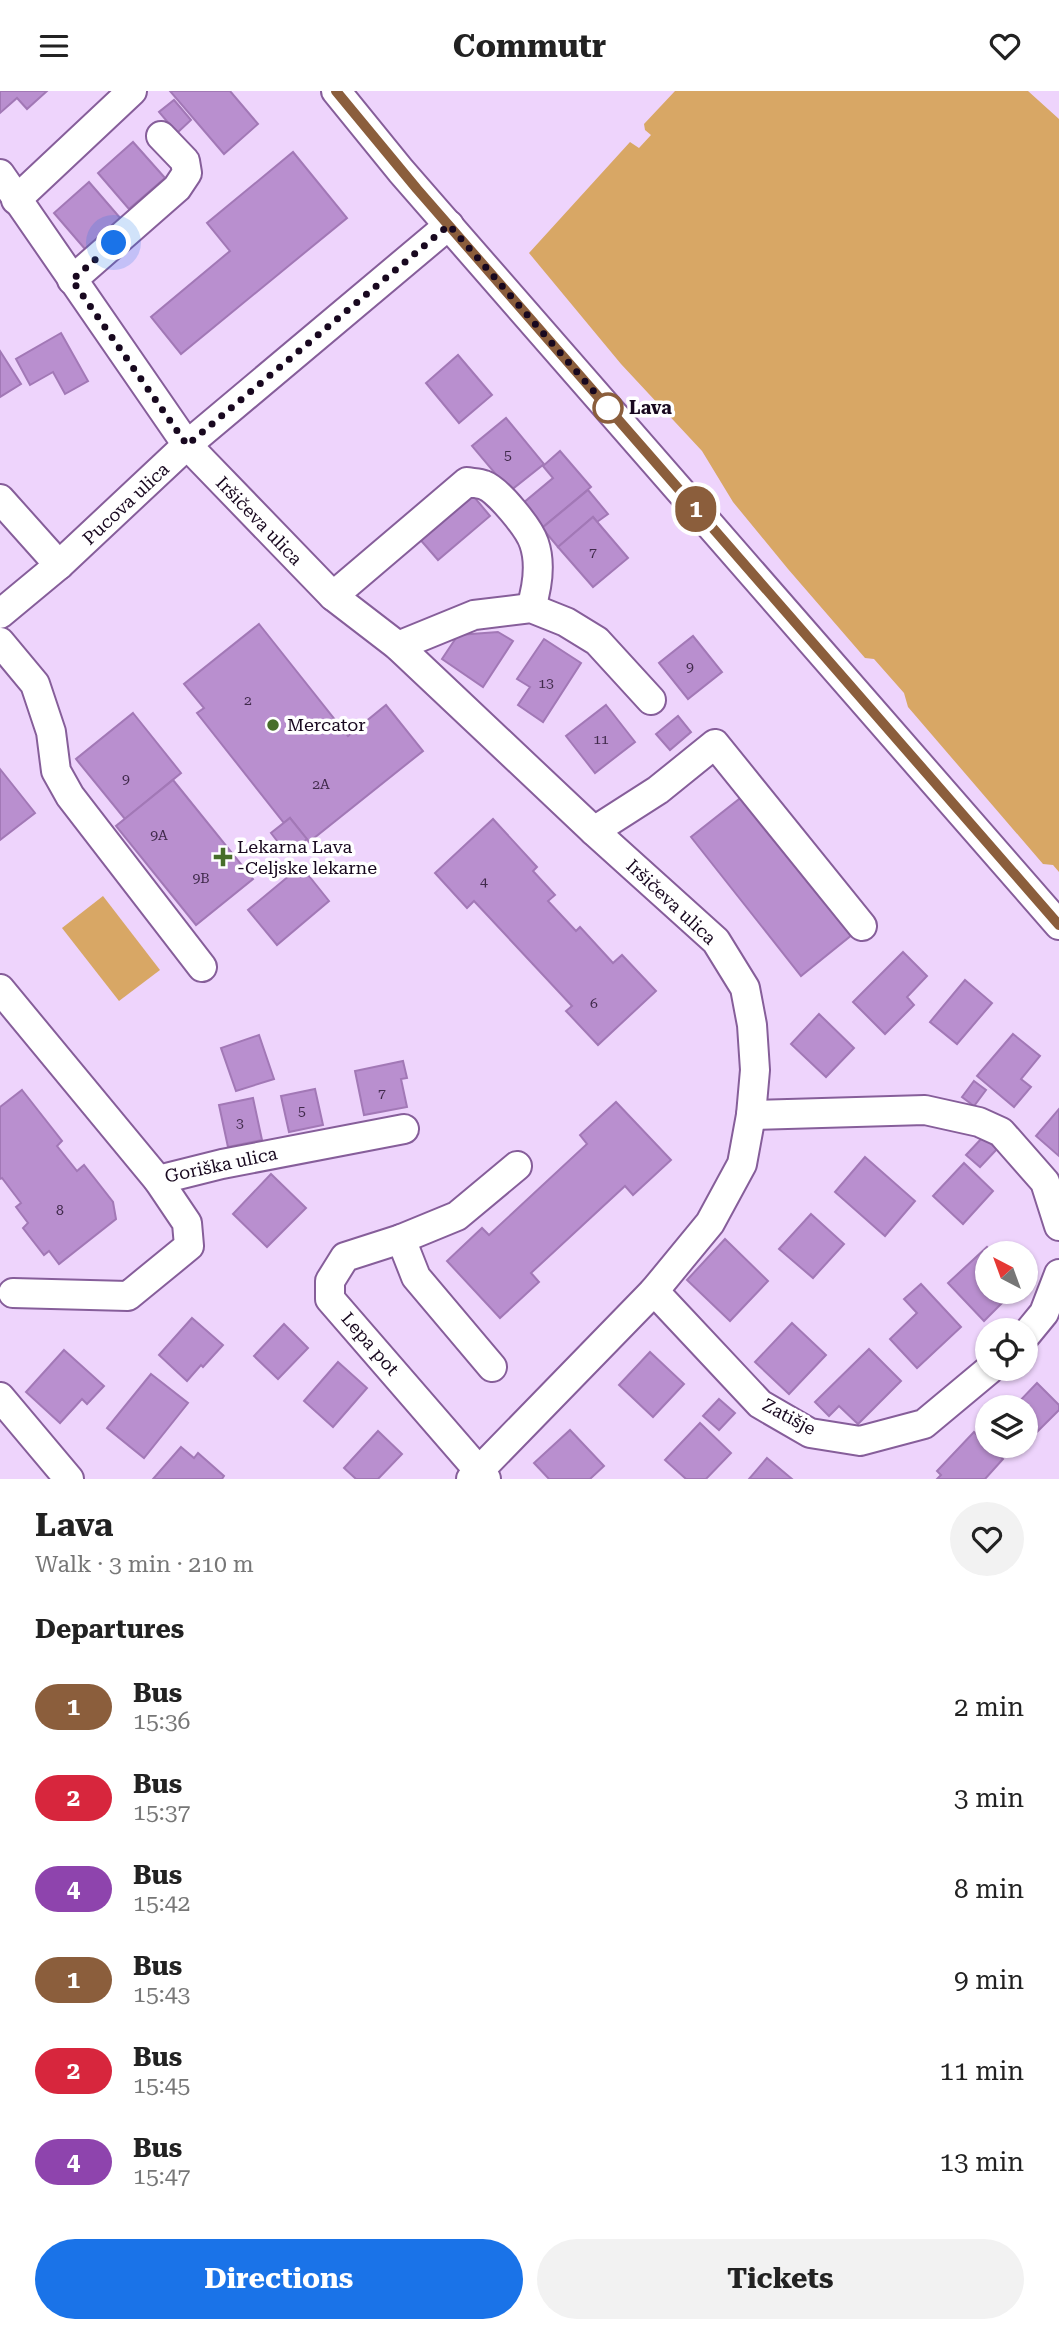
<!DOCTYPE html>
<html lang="en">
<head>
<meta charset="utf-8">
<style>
	body { margin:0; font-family:"Roboto Serif",serif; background:#f2f2f2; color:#222; height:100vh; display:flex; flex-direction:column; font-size:26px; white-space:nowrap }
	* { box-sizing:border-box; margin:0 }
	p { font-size:23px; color:#767676 }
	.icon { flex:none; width:38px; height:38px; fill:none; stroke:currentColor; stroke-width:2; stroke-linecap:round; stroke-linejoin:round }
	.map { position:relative; height:1388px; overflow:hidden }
	.sheet { display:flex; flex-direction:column; background:#fff; flex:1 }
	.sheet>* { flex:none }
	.badge { padding:0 14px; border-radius:23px; font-size:24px; line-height:46px }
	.needle { width:46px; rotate:319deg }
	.controls { position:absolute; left:975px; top:1150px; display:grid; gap:14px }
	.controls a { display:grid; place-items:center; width:63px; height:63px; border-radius:50%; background:#fff; box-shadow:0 2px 5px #0004; font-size:35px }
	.you { position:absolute; width:35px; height:35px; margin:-18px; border:5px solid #fff; border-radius:50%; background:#1a73e8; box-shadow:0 0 0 10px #1a73e833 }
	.map>.badge { position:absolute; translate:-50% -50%; box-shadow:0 0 0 4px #fff }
	h2 { padding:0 35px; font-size:26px; line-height:63px }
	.round { display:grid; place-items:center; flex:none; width:74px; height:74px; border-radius:37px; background:#f2f2f2 }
	.summary { display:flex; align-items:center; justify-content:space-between; height:119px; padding:0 35px }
	h1 { font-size:33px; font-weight:700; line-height:52px }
	.button { display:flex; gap:14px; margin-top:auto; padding:14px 35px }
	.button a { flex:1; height:80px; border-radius:42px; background:#1a73e8; color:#fff; font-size:28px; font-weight:700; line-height:80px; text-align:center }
	.button a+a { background:#f2f2f2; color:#222 }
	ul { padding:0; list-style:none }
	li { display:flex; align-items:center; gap:21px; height:91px; padding:0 35px }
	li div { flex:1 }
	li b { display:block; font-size:26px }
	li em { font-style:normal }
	li .badge { min-width:77px; font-weight:700; text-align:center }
	header { display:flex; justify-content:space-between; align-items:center; height:91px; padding:0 35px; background:#fff; font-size:32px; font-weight:700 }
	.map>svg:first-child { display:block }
	.green { fill:#d8a765 }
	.building { fill:#b98fcf; stroke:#a278b6; stroke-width:2 }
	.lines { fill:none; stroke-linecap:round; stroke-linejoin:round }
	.minor-casing { stroke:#865e9a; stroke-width:32 }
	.minor { stroke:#fff; stroke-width:28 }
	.line-casing { stroke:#fff; stroke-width:16 }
	.line { stroke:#8b5e3c; stroke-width:10 }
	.walk { stroke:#18081f; stroke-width:7; stroke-dasharray:0 12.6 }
	.stop-dot { fill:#fff; stroke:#8b5e3c; stroke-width:3.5 }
	.poi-dot { fill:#476e2a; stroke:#fff; stroke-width:2.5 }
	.labels { text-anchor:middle; stroke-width:7; stroke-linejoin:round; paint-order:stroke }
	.number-label { font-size:14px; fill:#402a4b }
	.stop-label { font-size:18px; font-weight:bold; fill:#18081f; stroke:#fff; text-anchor:start }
	.street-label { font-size:18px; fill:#18081f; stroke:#fff }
	.poi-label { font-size:18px; fill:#18081f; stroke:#fff; text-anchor:start }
</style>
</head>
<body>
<header><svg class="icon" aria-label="menu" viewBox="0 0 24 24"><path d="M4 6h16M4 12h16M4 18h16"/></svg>Commutr<svg class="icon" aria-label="heart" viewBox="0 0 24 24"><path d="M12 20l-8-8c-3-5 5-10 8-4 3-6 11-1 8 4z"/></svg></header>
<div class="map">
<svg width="1059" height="1388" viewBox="0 0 1059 1388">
	<rect width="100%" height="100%" fill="#eed4fc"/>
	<g class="green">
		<path d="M 675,0 L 1028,0 L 1059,28 L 1059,781 L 1053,774 L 1043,773 L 908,616 L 904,602 L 874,568 L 865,567 L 788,478 L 733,411 L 702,360 L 621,273 L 529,162 L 630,51 L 639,57 L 651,44 L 645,39 L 644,33 Z"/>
		<path d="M 103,805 L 160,879 L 119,910 L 62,837 Z"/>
	</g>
	<g class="building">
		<path d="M 0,0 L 47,0 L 27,18 L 17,7 L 0,22 Z"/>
		<path d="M 170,0 L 230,0 L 258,33 L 224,63 Z"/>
		<path d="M 174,9 L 191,29 L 177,42 L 159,21 Z"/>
		<path d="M 133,51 L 165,87 L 129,118 L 98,82 Z"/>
		<path d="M 293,61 L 347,127 L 181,263 L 151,226 L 230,160 L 207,132 Z"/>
		<path d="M 89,91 L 121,128 L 85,158 L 54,122 Z"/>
		<path d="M 61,242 L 88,290 L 65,303 L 53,281 L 30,294 L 16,268 Z"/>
		<path d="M 0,260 L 21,293 L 0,306 Z"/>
		<path d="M 458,264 L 492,304 L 459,332 L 426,292 Z"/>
		<path d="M 506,327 L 544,373 L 510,400 L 472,355 Z"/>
		<path d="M 560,360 L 591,396 L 542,437 L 522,413 L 553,387 L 543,375 Z"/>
		<path d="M 588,399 L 608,423 L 597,431 L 593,426 L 558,456 L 542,437 Z"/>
		<path d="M 470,401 L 490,425 L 438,469 L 418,446 Z"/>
		<path d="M 593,426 L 628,467 L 593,496 L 558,456 Z"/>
		<path d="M 259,533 L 348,645 L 386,614 L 423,660 L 309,751 L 290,727 L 284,732 L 197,622 L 204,617 L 184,593 Z"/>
		<path d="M 498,541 L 513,550 L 483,596 L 442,568 L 458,544 Z"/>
		<path d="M 693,545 L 722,581 L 688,608 L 659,572 Z"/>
		<path d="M 544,548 L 581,572 L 543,631 L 518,614 L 530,596 L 517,588 Z"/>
		<path d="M 606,614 L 635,651 L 595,682 L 566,645 Z"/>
		<path d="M 133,622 L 181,682 L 125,728 L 76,668 Z"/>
		<path d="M 678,625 L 691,641 L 670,659 L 656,643 Z"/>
		<path d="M 0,678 L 35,722 L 0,749 Z"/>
		<path d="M 173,689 L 253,788 L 196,834 L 116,735 Z"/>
		<path d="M 743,705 L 853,843 L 801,885 L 691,746 Z"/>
		<path d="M 290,727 L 307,748 L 288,764 L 271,742 Z"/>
		<path d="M 493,728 L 537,776 L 533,780 L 555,804 L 548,810 L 576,840 L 580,836 L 613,872 L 622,864 L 656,900 L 598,954 L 566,920 L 572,915 L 474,810 L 467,817 L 435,782 Z"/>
		<path d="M 301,775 L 329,810 L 277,854 L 248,819 Z"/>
		<path d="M 903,861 L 927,885 L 907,906 L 914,914 L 885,943 L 853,911 Z"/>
		<path d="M 965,889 L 992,912 L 957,953 L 930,931 Z"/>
		<path d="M 819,923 L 854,957 L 826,986 L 791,953 Z"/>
		<path d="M 1013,943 L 1040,965 L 1021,988 L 1031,996 L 1014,1016 L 977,985 Z"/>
		<path d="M 259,944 L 274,988 L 236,1000 L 221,957 Z"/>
		<path d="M 403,970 L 407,987 L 401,988 L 407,1016 L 364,1024 L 355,980 Z"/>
		<path d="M 974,990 L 986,999 L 974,1015 L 962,1006 Z"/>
		<path d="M 315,998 L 323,1034 L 289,1041 L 281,1005 Z"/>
		<path d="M 22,999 L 62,1050 L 57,1055 L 77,1080 L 84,1074 L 113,1111 L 116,1128 L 59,1173 L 49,1160 L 44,1164 L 23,1137 L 28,1132 L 16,1116 L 21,1112 L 2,1087 L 0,1088 L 0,1016 Z"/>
		<path d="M 253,1007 L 262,1049 L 228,1056 L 219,1014 Z"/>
		<path d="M 616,1011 L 671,1069 L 633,1104 L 625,1095 L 531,1182 L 539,1191 L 500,1227 L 447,1170 L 482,1137 L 489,1144 L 587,1053 L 580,1044 Z"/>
		<path d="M 1059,1018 L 1059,1065 L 1036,1045 Z"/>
		<path d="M 983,1046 L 997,1058 L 980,1076 L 966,1064 Z"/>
		<path d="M 865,1066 L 915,1110 L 885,1145 L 835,1101 Z"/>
		<path d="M 964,1072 L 993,1100 L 963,1133 L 933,1105 Z"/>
		<path d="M 271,1083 L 306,1117 L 267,1156 L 233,1123 Z"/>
		<path d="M 811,1123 L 844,1153 L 813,1187 L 779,1158 Z"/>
		<path d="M 725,1148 L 768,1190 L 730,1230 L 687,1189 Z"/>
		<path d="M 987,1156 L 993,1162 L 987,1162 L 987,1200 L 1014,1200 L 984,1230 L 948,1192 Z"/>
		<path d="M 921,1193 L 961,1236 L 917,1277 L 890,1248 L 917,1222 L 904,1208 Z"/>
		<path d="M 192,1227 L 223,1254 L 203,1276 L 201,1274 L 187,1290 L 159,1264 Z"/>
		<path d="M 792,1232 L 826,1264 L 789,1303 L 755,1271 Z"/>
		<path d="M 284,1233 L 308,1257 L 278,1288 L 254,1265 Z"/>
		<path d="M 869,1258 L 901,1290 L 858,1333 L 839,1315 L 829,1325 L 815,1311 Z"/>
		<path d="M 64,1259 L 104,1295 L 87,1313 L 82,1308 L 60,1332 L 26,1301 Z"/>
		<path d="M 650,1261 L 684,1293 L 653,1326 L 619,1294 Z"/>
		<path d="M 338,1271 L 367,1297 L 333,1336 L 304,1310 Z"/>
		<path d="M 151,1283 L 188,1312 L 144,1367 L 107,1337 Z"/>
		<path d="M 1037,1292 L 1059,1314 L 1059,1319 L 1027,1351 L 1026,1316 L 1014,1316 Z"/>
		<path d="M 719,1308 L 735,1322 L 719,1339 L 703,1325 Z"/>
		<path d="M 700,1332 L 731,1362 L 706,1388 L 686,1388 L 665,1369 Z"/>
		<path d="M 570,1339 L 604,1375 L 590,1388 L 549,1388 L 534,1372 Z"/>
		<path d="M 378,1340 L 402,1363 L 378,1388 L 356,1388 L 344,1377 Z"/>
		<path d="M 974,1341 L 1003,1368 L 985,1388 L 937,1388 L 941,1384 L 937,1380 Z"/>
		<path d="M 181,1356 L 194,1367 L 198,1362 L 224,1385 L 222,1388 L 153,1388 Z"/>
		<path d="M 767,1367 L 792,1388 L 749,1388 Z"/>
	</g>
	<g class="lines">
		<g class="minor-casing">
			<g id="minor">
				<path d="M 336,0 L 401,80 L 1059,834"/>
				<path d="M 0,83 L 187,354 L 333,505 L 398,555 L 594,740 L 716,850 L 745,897 L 752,934 L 755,979 L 751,1024 L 742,1073 L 710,1132 L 654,1200 L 471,1388"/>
				<path d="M 16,109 L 132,0"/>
				<path d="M 72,189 L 177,97 L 187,82 L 185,70 L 161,45"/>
				<path d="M 0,408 L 59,474"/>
				<path d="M 333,505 L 467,391 C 472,392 479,392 484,394 C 498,399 529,437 534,452 C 541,472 537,497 531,517"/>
				<path d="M 0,523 L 59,474 L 187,354 L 449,134"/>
				<path d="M 0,551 L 35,593 L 51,641 L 56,680 L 70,705 L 202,876"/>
				<path d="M 398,555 L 474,524 L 531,517 L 566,531 L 597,550 L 651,609"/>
				<path d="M 594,740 L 658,699 L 715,653 L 862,835"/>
				<path d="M 0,898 L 158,1089 L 222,1073 L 404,1038"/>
				<path d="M 751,1024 L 925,1019 L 979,1031 L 1001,1041 L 1045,1091 L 1059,1135"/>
				<path d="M 401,1148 L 416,1186 L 492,1276"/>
				<path d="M 654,1200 L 760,1313 L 810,1342 L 860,1350 L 924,1333 L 990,1278"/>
				<path d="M 13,1202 L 128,1205 L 189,1155 L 187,1132 L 158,1089"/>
				<path d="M 1026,1244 L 1044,1222 L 1059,1183"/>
				<path d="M 0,1306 L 69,1388"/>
				<path d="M 486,1388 L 330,1208 L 330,1190 L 345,1166 L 401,1148 L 457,1125 L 517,1075"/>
			</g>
		</g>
		<use href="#minor" class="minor"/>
	</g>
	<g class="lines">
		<g class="line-casing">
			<path id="line" d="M 336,0 L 417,98 L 1059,834"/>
		</g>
		<use href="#line" class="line"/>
		<path class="walk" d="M 114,152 L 72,189 L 187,354 L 449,134 L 610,319 L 608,317"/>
	</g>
	<circle class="stop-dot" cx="608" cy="317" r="14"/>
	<g class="poi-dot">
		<circle cx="273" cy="634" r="7"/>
		<path d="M219.5 755.5h7v7h7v7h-7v7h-7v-7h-7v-7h7z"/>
	</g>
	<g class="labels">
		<g class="number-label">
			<text x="508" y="369">5</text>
			<text x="593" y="466">7</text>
			<text x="690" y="581">9</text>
			<text x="546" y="597">13</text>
			<text x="248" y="614">2</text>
			<text x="601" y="653">11</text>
			<text x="126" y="693">9</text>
			<text x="321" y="698">2A</text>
			<text x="159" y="749">9A</text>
			<text x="201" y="792">9B</text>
			<text x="484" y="795">4</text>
			<text x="594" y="917">6</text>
			<text x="382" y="1007">7</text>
			<text x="302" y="1025">5</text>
			<text x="240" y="1037">3</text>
			<text x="60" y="1124">8</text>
		</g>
		<g class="stop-label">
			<text x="629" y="323">Lava</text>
		</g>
		<g class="street-label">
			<text transform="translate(126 413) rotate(-43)" y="6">Pucova ulica</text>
			<text transform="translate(259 430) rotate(46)" y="6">Iršičeva ulica</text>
			<text transform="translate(671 811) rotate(43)" y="6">Iršičeva ulica</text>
			<text transform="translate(221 1074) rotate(-12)" y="6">Goriška ulica</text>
			<text transform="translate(370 1253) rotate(49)" y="6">Lepa pot</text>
			<text transform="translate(789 1326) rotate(28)" y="6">Zatišje</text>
		</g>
		<g class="poi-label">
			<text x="287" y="640">Mercator</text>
			<text x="237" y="762">Lekarna Lava<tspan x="237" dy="21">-Celjske lekarne</tspan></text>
		</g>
	</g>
</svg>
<div class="controls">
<a><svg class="needle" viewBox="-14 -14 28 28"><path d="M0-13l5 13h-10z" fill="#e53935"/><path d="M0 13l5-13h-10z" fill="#767676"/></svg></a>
<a><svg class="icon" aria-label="locate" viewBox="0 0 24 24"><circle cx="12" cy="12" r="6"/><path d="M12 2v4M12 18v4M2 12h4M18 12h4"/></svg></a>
<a><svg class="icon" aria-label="layers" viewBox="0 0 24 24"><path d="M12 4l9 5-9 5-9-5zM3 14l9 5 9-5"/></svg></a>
</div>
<div class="you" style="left:114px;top:152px"></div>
<b class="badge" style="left:696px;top:418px;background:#8b5e3c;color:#fff">1</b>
</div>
<section class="sheet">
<div class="summary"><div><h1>Lava</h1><p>Walk · 3 min · 210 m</p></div><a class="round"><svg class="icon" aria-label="heart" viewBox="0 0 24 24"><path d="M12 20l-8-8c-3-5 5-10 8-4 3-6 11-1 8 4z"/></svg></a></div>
<h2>Departures</h2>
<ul>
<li><span class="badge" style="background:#8b5e3c;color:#fff">1</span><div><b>Bus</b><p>15:36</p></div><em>2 min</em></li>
<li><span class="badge" style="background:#d7263d;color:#fff">2</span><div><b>Bus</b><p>15:37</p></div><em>3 min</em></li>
<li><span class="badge" style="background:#8e44ad;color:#fff">4</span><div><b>Bus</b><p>15:42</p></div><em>8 min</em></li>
<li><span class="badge" style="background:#8b5e3c;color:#fff">1</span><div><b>Bus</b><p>15:43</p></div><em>9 min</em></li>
<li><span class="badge" style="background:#d7263d;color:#fff">2</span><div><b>Bus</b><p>15:45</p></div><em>11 min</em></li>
<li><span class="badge" style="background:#8e44ad;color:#fff">4</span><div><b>Bus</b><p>15:47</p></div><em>13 min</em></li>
</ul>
<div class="button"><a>Directions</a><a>Tickets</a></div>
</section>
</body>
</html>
